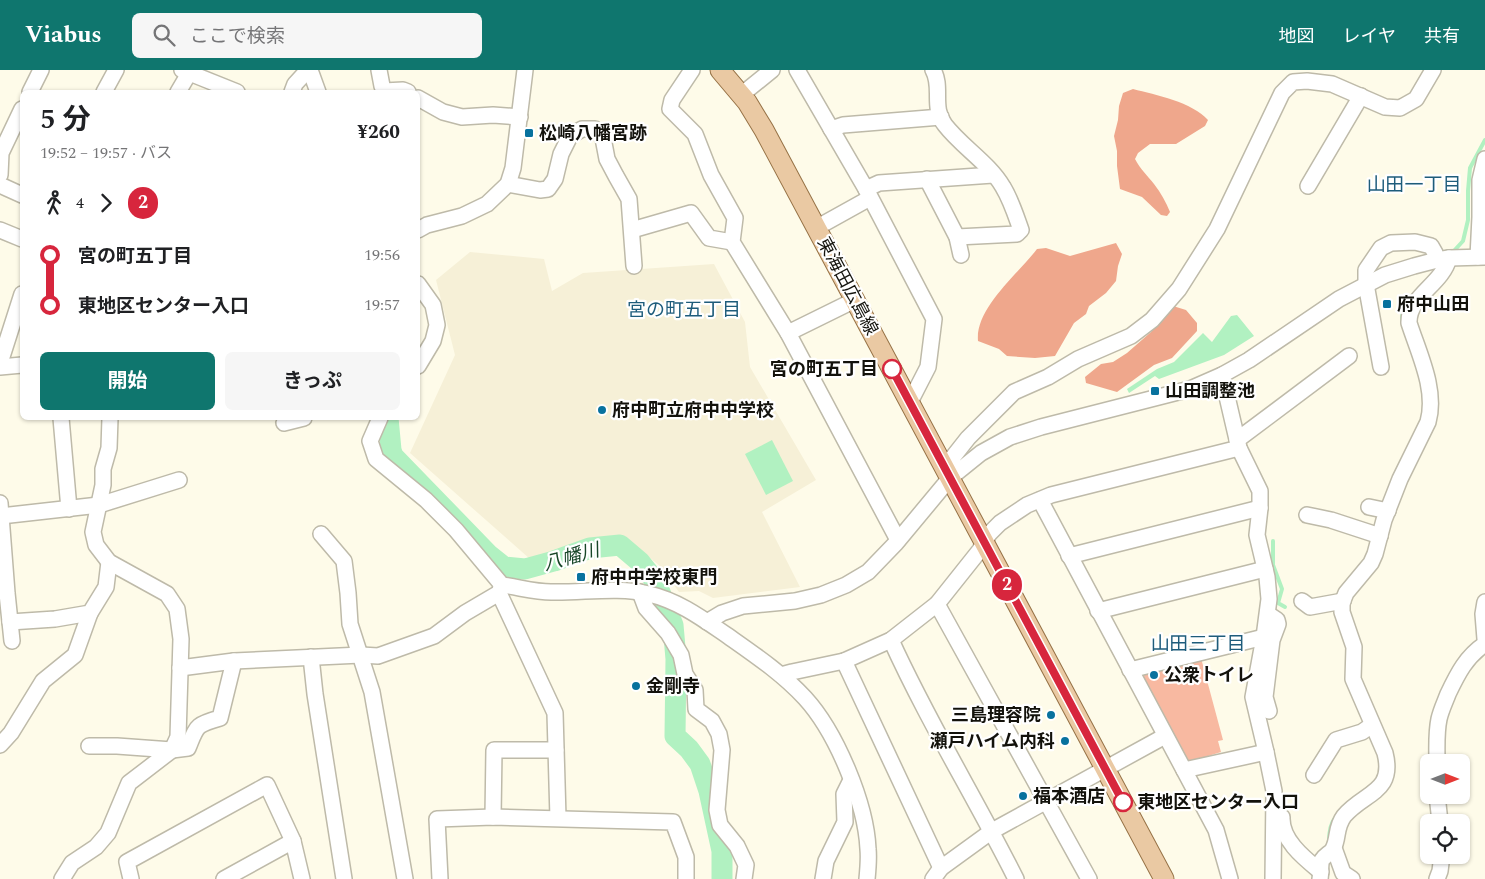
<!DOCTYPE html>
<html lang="ja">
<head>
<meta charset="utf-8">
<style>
	body { margin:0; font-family:Spectral,"Noto Sans JP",serif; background:#f6f6f6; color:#202124; height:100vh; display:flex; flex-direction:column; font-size:19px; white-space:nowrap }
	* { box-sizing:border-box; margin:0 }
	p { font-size:16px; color:#757577 }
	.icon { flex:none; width:28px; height:28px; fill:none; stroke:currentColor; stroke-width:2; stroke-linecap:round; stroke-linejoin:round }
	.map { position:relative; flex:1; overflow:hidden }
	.sheet { position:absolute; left:20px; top:20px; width:400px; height:330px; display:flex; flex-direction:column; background:#fff; border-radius:8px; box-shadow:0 1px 4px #0004 }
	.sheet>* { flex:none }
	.badge { padding:0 10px; border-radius:16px; font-size:18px; line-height:32px }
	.needle { width:32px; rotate:90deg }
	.fabs { position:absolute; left:1420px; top:684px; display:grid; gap:10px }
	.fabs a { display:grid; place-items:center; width:50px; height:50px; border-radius:8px; background:#fff; box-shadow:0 1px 4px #0004; font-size:25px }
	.map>.badge { position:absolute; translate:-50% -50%; box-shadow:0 0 0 2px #fff }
	.legs { display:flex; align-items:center; gap:8px; height:55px; padding:0 20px; font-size:16px }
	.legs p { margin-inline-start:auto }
	.overview { display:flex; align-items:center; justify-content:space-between; height:85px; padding:0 20px }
	h1 { font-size:28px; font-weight:700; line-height:38px }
	.action { display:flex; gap:10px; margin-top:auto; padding:10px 20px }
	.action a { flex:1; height:58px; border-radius:8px; background:#0f766e; color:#fff; font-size:20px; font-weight:700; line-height:58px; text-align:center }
	.action a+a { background:#f6f6f6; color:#202124 }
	ul { padding:0 20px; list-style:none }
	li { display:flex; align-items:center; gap:18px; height:50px; font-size:19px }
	li i { display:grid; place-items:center; width:8px; height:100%; margin:0 6px; background:currentColor }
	li i::after { content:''; width:12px; height:12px; margin:-6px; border:4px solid; border-radius:50%; background:#fff }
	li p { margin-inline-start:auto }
	li:first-child i { background:linear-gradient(#0000 50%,currentColor 0) }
	li:last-child i { background:linear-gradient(currentColor 50%,#0000 0) }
	header { display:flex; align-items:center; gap:30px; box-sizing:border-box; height:70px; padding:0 25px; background:#0f766e; color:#fff }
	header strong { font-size:24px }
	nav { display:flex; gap:28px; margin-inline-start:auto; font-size:18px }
	.search { width:350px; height:45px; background:#f6f6f6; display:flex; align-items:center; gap:12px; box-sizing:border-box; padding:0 18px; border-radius:8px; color:#757577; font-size:19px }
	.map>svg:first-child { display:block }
	.built { fill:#f6f0d7 }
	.green { fill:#f8b9a1 }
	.forest { fill:#efa78c }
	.water { fill:#b1f1c1 }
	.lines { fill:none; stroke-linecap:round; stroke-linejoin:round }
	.stream { stroke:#b1f1c1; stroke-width:4 }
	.river { stroke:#b1f1c1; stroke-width:21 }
	.minor-casing { stroke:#bebaa9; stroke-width:18 }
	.major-casing { stroke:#967246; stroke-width:21 }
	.minor { stroke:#fff; stroke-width:15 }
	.major { stroke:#eac9a3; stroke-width:19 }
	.line-1-casing { stroke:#fff; stroke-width:11 }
	.line-1 { stroke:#d7263d; stroke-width:8 }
	.poi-dot { fill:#08729e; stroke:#fff; stroke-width:2 }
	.stop-1-dot { fill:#fff; stroke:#d7263d; stroke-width:2.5 }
	.labels { text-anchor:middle; stroke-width:4.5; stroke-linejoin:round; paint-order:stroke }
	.poi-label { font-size:18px; font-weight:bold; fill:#13120c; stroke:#fff; text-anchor:start }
	.street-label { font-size:18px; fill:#13120c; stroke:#fff }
	.stop-label { font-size:18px; font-weight:bold; fill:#13120c; stroke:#fff; text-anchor:end }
	.neighbourhood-label { font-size:19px; fill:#1e5c7b; stroke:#fff }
	.water-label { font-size:19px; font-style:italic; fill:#184628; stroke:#fff }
</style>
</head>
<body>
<header>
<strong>Viabus</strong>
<div class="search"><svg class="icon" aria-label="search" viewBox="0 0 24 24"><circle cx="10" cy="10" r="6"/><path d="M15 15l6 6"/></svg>ここで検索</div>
<nav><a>地図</a><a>レイヤ</a><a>共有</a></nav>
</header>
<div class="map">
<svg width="1485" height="809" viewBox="0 0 1485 809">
	<rect width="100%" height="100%" fill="#fefbe9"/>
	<path class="built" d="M 470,182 L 544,189 L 552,221 L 583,203 L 714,194 L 745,252 L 750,297 L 816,410 L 762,442 L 800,517 L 713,528 L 699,521 L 679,522 L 661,497 L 623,465 L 577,473 L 530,489 L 410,383 L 455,285 L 436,210 Z"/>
	<path class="green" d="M 1201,588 L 1223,670 L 1218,671 L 1221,682 L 1189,692 L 1185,690 L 1142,610 L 1145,602 Z"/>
	<g class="forest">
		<path d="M 1133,19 C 1156,25 1192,32 1208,50 L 1205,56 L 1176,74 L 1150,74 L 1138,83 L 1135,89 C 1140,99 1148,106 1154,114 C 1161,123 1166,132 1170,142 L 1167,146 L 1161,145 L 1142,127 L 1120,119 L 1117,96 L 1117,81 L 1114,66 L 1118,50 L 1119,36 L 1123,23 Z"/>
		<path d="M 1116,173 L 1122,184 L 1118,196 L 1116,211 L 1106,223 L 1089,236 L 1086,244 L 1074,253 L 1055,286 L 1035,288 L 1007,286 L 999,279 L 978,271 C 975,238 1018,204 1037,179 L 1046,178 L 1070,186 Z"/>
		<path d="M 1173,236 L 1186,240 L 1197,253 L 1197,261 L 1172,288 L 1154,295 L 1117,322 L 1086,313 L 1085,307 L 1101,294 L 1113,292 L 1127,283 L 1151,262 Z"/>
	</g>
	<g class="water">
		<path d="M 1237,245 L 1254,266 L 1224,285 L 1159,309 L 1155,306 L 1129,323 L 1127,319 L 1157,299 L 1174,292 L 1203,263 L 1212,272 L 1231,246 Z"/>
		<path d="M 772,370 L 793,411 L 766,425 L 745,384 Z"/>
	</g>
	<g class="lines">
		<g class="stream">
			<path d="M 1452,183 L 1463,171 L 1468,150 L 1468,121 L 1470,98 L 1485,70"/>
			<path d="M 1403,254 C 1400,245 1403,238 1409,231"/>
			<path d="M 1273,471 L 1273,495 L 1282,519 L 1278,533 L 1285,537"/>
			<path d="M 1329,772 C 1329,764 1330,754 1335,748"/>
		</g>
		<path class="river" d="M 388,348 L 391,380 L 393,386 L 489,485 L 504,497 L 525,499 L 554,491 L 590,478 L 620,475 L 640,492 L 656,512 L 673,555 L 676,589 L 675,666 L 689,679 L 700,694 L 709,721 L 722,781 L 722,809"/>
		<g class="minor-casing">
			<g id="minor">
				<path d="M 182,0 L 237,22"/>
				<path d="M 310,0 L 318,22"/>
				<path d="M 379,0 L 382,16 L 384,21 L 403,20 L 408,22"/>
				<path d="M 692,0 L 672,30 L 670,39 L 695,64 L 711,105 L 735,148 L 732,172 L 788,263 L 898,470"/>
				<path d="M 797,0 L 866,119 L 934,249 L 928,297 L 910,332"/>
				<path d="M 933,0 C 943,17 931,37 945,55 C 962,77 989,93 1003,117 C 1011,130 1016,146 1021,160 L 1017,164 L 957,167"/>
				<path d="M 30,22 L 41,0"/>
				<path d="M 104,22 L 116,0"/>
				<path d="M 178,22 L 191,0"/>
				<path d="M 292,22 L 295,14 L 308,0"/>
				<path d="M 741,25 L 772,0"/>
				<path d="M 418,28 L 443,42 L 462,47 L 493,45 L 520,47"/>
				<path d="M 831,59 L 843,55 L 941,47"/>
				<path d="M 0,105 L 1,83 L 22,39"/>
				<path d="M 927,109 L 957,167 L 961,185"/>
				<path d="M 508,114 L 540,120 L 548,119 L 555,109 L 561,84 L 570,66 L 582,59 L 595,59 L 603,68 L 607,89 L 616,106 L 629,129 L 634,196"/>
				<path d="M 0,115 L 22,125"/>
				<path d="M 1308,116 L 1361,26"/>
				<path d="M 866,119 L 879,113 L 993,105"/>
				<path d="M 816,158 L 870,128"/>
				<path d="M 0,160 L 22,169"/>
				<path d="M 418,160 L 427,155 L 462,146 L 487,134 L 508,114 L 513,98 L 525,0"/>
				<path d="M 632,160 L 691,143 L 709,168 L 732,172"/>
				<path d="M 1478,187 L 1480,147 L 1480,110 L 1485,89"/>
				<path d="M 418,214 L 433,235 L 437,255 L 433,271 L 418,296"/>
				<path d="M 788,263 L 855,230"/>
				<path d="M 0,293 L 22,224"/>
				<path d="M 0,297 L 22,295"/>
				<path d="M 1381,297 L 1366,214 L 1366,200 L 1381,178 L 1391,173 L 1415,172 L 1431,176 L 1435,183 L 1437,190"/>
				<path d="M 1222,305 L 1239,378 L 1260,421 L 1260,438 L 1257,465 L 1267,507 L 1269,529 L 1264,567 L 1253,627 L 1266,682 L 1274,721 L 1273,809"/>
				<path d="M 61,348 L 69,439"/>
				<path d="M 380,348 L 370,371 L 376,389 L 426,430 L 456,460 L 502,515 C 518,517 535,522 551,522 C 583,523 617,516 649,524 C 679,531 703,549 728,566 C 755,585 783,604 805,628 C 836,662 866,733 868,779 C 869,789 868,799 867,809"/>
				<path d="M 284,353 L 304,348"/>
				<path d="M 1237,370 L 1349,286"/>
				<path d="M 950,408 L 953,387 L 968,368 L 1014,322 L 1048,307 L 1078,289 L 1131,266 L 1152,250 L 1179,219 L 1217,159 L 1282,23 L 1293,12 L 1307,11 L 1332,14 L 1385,37 L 1400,38 L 1416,29 L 1433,0"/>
				<path d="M 1040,430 L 1216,760 L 1230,809"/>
				<path d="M 0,433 L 7,523 L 12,571"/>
				<path d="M 1369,437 L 1388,441"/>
				<path d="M 1307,445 L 1331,450 L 1380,466"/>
				<path d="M 1,446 L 99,435 L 179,410"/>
				<path d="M 321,464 L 344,491 L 348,523 L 350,554 L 372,622 L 405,809"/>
				<path d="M 1069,486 L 1260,438"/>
				<path d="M 640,522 L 646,538 L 668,563 L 681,585 L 685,604 L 695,620 L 696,639 L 712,651 L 719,664 L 722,680 L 717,740 L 720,755 L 737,776 L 746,795 L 744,809"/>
				<path d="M 499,523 L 555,643 L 558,748"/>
				<path d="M 1302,531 L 1310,537 L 1343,531"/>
				<path d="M 1485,532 L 1483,544 L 1485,569"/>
				<path d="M 937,534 L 1089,809"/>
				<path d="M 1098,541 L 1265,499"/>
				<path d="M 1268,544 L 1277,550 L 1278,554 L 1272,570 L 1265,627 L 1269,641"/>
				<path d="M 10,552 L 55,549 L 90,543 L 106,517 L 109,492"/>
				<path d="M 707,552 L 722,543 L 743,536 L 795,531 L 821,525 L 846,515 L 868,502 L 896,473 L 950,408 L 981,383 L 1010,367 L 1041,357 L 1190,319 L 1222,305 L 1249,290 L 1339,229 L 1385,205 L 1414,196 L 1437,190 L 1449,188 L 1485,187"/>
				<path d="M 891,570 C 928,652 976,729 1016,809"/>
				<path d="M 311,587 L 315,624 L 344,809"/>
				<path d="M 844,591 L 941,798"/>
				<path d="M 180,598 L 234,591 L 361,585 L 378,586 L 434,566 L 465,543 L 499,523 L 502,515"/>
				<path d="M 1130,600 L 1264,567"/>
				<path d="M 781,605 L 792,602 L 844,591 L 891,570 L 937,534 L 980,480 L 989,464 L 1000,453 L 1027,435 L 1051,425 L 1239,378"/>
				<path d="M 0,675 L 11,663 L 43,611 L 75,585 L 90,543"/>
				<path d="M 89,676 L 117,676 L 172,680 L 188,678 C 197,656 195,655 220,648 L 234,591"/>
				<path d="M 1437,692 C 1437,679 1436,663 1439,649 C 1441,640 1445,632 1448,624 C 1458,603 1466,587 1485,574"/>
				<path d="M 1184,700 L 1266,682"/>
				<path d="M 1314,705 L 1336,670 L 1362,662 L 1372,655"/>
				<path d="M 1437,725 L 1440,752"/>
				<path d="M 493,747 L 494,680 L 556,680"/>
				<path d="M 1282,747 C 1281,770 1304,788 1321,802"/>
				<path d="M 1334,778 L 1343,803 L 1352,809"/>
				<path d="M 62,809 L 72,793 L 96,777 L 108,763 L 129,713 L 172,680 L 178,667 L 181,569 L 177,539 L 167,524 L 109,492 L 96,475 L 93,462 L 103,415 L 103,399 L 109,378 L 110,348"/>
				<path d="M 131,809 L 127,792 L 267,715 L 293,771 L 302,809"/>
				<path d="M 224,809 L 293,771"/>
				<path d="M 440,809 L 437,749 L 493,747 L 673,752 L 686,787 L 686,809"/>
				<path d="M 823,809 L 826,791 L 845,752 L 844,724 L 851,710"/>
				<path d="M 933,809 L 941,798 L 992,761 L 1165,666"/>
				<path d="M 1320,809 C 1321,804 1320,794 1322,790 C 1325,785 1331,783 1333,779 C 1339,768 1335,758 1344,746 C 1364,722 1395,723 1385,683 L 1353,609 L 1354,577 L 1342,542 L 1342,533 L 1346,523 L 1371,493 L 1375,484 L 1384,450 L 1400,409 L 1428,352 C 1437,320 1419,284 1409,253 C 1408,226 1442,215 1449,188"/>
				<path d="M 1437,809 L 1440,801 L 1442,785"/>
			</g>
		</g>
		<g class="major-casing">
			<path id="major" d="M 720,0 L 747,32 L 764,60 L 1164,809"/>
		</g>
		<use href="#minor" class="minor"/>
		<use href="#major" class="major"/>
	</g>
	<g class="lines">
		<g class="line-1-casing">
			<path id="line-1" d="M 892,299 L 1123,732"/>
		</g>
		<use href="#line-1" class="line-1"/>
	</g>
	<g class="poi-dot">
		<rect x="524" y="58" width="10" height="10" rx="2.5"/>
		<rect x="1382" y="229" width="10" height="10" rx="2.5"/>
		<rect x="1150" y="316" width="10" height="10" rx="2.5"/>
		<circle cx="602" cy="340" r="5"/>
		<rect x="576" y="502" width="10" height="10" rx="2.5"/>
		<circle cx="1154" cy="605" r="5"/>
		<circle cx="636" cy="616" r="5"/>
		<circle cx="1051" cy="645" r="5"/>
		<circle cx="1065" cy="671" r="5"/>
		<circle cx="1023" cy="726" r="5"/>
	</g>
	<g class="stop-1-dot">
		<circle cx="892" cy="299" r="9"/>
		<circle cx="1123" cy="732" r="9"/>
	</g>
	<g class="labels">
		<g class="poi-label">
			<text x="539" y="69">松崎八幡宮跡</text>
			<text x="1397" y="240">府中山田</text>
			<text x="1165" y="327">山田調整池</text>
			<text x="612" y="346">府中町立府中中学校</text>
			<text x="591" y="513">府中中学校東門</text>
			<text x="1164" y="611">公衆トイレ</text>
			<text x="646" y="622">金剛寺</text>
			<text x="1041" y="651" text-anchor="end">三島理容院</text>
			<text x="1055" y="677" text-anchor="end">瀬戸ハイム内科</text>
			<text x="1033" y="732">福本酒店</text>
		</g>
		<g class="street-label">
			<text transform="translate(848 216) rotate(62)" y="6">東海田広島線</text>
		</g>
		<g class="stop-label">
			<text x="878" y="305">宮の町五丁目</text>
			<text x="1137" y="738" text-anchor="start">東地区センター入口</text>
		</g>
		<g class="neighbourhood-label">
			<text x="1414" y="121">山田一丁目</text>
			<text x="684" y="246">宮の町五丁目</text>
			<text x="1198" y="580">山田三丁目</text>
		</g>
		<g class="water-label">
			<text transform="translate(571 486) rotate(-15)" y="7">八幡川</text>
		</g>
	</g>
</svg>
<div class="fabs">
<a><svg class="needle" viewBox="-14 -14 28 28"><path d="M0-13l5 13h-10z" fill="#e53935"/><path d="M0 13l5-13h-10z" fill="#757577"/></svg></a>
<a><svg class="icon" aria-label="locate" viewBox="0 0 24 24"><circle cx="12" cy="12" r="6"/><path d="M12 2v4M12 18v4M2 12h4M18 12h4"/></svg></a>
</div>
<b class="badge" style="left:1007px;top:515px;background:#d7263d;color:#fff">2</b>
<section class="sheet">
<div class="overview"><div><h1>5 分</h1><p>19:52 – 19:57 · バス</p></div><b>¥260</b></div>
<div class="legs"><svg class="icon" aria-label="walk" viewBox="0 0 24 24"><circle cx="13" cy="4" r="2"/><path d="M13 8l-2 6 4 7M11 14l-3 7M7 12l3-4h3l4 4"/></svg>4<svg class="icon" aria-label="forward" viewBox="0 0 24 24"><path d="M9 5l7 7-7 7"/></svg><b class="badge" style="background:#d7263d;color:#fff">2</b></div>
<ul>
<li><i style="color:#d7263d"></i><b>宮の町五丁目</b><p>19:56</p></li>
<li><i style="color:#d7263d"></i><b>東地区センター入口</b><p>19:57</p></li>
</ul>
<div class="action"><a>開始</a><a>きっぷ</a></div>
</section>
</div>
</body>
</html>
